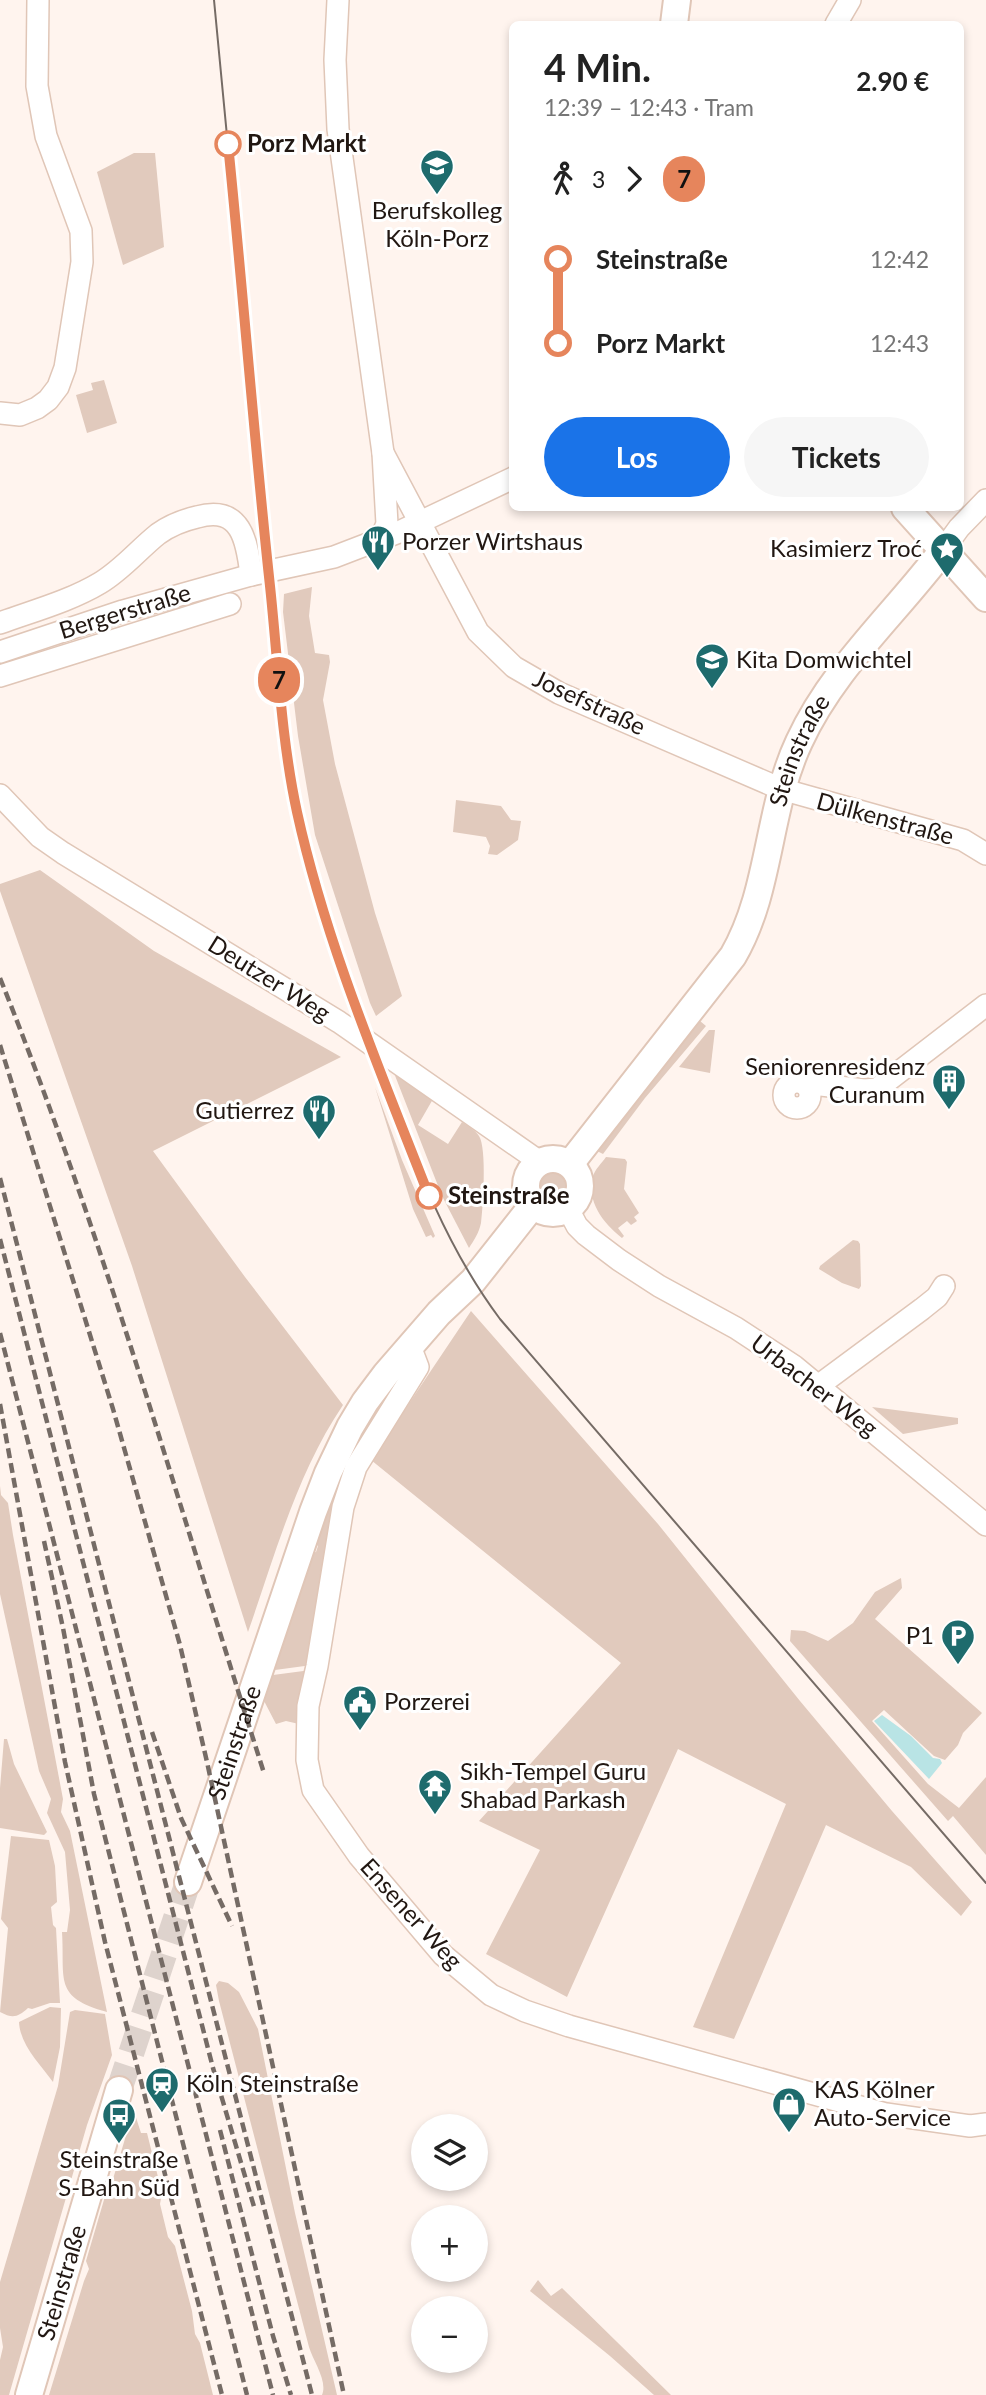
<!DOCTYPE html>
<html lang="de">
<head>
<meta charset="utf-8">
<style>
	body { margin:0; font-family:Lato,sans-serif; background:#f6f6f6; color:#222; height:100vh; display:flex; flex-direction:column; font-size:26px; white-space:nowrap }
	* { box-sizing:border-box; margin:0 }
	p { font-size:23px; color:#767676 }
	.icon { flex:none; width:38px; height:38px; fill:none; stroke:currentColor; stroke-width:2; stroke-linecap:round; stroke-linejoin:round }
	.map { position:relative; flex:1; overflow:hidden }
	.side { position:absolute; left:509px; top:21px; width:455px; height:490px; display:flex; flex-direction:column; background:#fff; border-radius:10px; box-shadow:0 4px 10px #0003 }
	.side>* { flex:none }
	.badge { padding:0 14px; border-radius:23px; font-size:24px; line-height:46px }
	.fabs { position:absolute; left:411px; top:2114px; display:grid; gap:14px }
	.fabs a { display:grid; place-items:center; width:77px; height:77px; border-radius:50%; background:#fff; box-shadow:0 4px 10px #0003; font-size:35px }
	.map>.badge { position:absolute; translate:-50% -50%; box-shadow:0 0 0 4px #fff }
	.legs { display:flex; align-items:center; gap:10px; height:77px; padding:0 35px; font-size:23px }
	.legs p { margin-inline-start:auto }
	.head { display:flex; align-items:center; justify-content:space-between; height:119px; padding:0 35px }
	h1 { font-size:38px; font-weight:700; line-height:52px }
	.primary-button { display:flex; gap:14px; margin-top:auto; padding:14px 35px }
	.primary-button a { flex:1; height:80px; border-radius:42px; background:#1a73e8; color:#fff; font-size:28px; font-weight:700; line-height:80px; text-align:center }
	.primary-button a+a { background:#f6f6f6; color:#222 }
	ul { padding:0 35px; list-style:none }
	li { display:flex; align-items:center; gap:24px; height:84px; font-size:26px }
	li i { display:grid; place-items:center; width:10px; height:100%; margin:0 9px; background:currentColor }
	li i::after { content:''; width:18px; height:18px; margin:-9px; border:5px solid; border-radius:50%; background:#fff }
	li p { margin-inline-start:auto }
	li:first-child i { background:linear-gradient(#0000 50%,currentColor 0) }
	li:last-child i { background:linear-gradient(currentColor 50%,#0000 0) }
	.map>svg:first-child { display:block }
	.green { fill:#e1cabd }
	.water { fill:#b9e4e5 }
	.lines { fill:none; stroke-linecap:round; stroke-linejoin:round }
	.major-tunnel { stroke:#ded3cd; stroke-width:26; stroke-dasharray:26 13; stroke-linecap:butt }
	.minor-casing { stroke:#e0c6b7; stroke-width:24 }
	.major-casing { stroke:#e0c6b7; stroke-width:30 }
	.minor { stroke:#fff; stroke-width:21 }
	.major { stroke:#fff; stroke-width:26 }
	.tram { stroke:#756b65; stroke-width:2 }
	.rail { stroke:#756b65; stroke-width:4.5; stroke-dasharray:10 5; stroke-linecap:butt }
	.line-1-casing { stroke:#fff; stroke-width:16 }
	.line-1 { stroke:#e6855c; stroke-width:10 }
	.stop-1-dot { fill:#fff; stroke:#e6855c; stroke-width:3.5 }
	.labels { text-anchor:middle; stroke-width:6; stroke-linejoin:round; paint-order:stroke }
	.stop-label { font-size:24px; font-weight:bold; fill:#211712; stroke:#fff; text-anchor:start }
	.poi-label { font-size:24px; fill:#211712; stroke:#fff; text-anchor:start }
	.street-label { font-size:24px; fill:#211712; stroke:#fff }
</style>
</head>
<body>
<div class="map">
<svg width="986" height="2395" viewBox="0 0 986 2395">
	<rect width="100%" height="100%" fill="#fff4ee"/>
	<g class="green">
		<path d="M 134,153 L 155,153 L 164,247 L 123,265 L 97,172 Z"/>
		<path d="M 104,380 L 117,423 L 87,433 L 76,395 L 93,390 L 91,383 Z"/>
		<path d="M 312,587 L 309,616 L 315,653 L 329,655 L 330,662 L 323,700 L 335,764 L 375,913 L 402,996 L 376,1016 L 370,1003 L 315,835 L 298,736 L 283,612 L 284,594 Z"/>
		<path d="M 456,800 L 501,806 L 511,820 L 521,821 L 518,840 L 497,855 L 488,854 L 490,846 L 486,837 L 453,832 Z"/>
		<path d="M 40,870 L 154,951 L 341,1057 L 153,1151 L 245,1277 L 343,1405 C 297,1473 275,1555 248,1632 L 132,1266 L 0,891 L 0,884 Z"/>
		<path d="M 700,1021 L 706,1026 L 645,1098 L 603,1154 L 597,1151 Z"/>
		<path d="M 709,1030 L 715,1030 L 710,1073 L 679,1067 Z"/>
		<path d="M 394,1073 L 433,1099 L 418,1125 L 448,1144 L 462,1122 C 468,1126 475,1130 479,1136 C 487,1148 483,1208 481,1223 C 479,1233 474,1240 469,1248 L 442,1196 Z"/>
		<path d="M 375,1087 L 402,1160 L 435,1236 L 433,1238 L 431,1235 L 426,1237 L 413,1209 Z"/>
		<path d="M 606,1157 L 625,1159 L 627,1162 L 624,1189 L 639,1213 L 634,1217 L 637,1221 L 631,1225 L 627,1221 L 618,1228 L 624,1236 L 622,1238 C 603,1223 586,1201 593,1176 C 595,1169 602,1163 606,1157 Z"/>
		<circle cx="555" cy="1185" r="15"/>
		<path d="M 853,1240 L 858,1241 L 860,1244 L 861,1286 L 859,1289 L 842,1283 L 819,1269 L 820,1266 Z"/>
		<path d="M 471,1311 L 658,1524 L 800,1701 L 892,1811 L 972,1902 L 961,1916 L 911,1867 L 826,1825 L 734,2039 L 693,2027 L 786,1804 L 678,1749 L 567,1997 L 486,1954 L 540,1850 L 479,1821 L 621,1663 L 371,1460 Z"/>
		<path d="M 385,1398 L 391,1400 L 369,1433 L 312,1665 L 275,1670 L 312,1553 L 316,1552 L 318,1546 L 316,1544 C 334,1488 349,1446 385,1398 Z"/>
		<path d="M 872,1407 L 958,1418 L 958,1424 L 903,1434 Z"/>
		<path d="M 0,1486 L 1,1495 L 8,1503 L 13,1535 L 63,1799 L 61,1812 L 70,1831 L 107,2012 C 53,1997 65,1980 62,1932 L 67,1932 L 70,1910 L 65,1852 L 47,1813 L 51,1799 L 39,1771 L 0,1594 Z"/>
		<path d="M 901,1578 L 902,1588 L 875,1619 L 982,1713 L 963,1733 L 958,1745 L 945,1760 L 934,1756 L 884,1710 L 872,1721 L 928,1784 L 959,1808 L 986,1777 L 986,1855 L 953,1816 L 948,1821 L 790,1641 L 791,1630 L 805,1631 L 828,1641 L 853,1623 L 875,1592 Z"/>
		<path d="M 311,1670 L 299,1724 L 286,1721 L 276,1724 L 263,1699 L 273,1675 Z"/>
		<path d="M 4,1739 L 7,1739 L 14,1764 L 47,1832 L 44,1835 L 0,1828 L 0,1788 Z"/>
		<path d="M 11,1836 L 49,1840 L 55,1866 L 57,1902 L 51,1907 L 53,1925 L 56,1928 L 60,2003 L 50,2003 L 32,2009 L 28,2008 C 18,2017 13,2019 0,2012 L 8,1928 L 1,1919 Z"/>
		<path d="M 219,1981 L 228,1983 L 239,1992 L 258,2029 L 295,2213 L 337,2395 L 322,2395 C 328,2381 313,2361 309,2347 L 219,2001 L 216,1985 Z"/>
		<path d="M 50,2007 L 61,2008 L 60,2047 L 53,2082 C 40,2064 20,2045 19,2022 Z"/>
		<path d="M 75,2010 L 105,2014 L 112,2055 L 87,2125 L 9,2395 L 0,2395 L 0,2360 L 3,2347 L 0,2328 L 0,2282 L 58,2086 L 70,2012 Z"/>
		<path d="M 132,2105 L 141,2133 L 147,2133 L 162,2193 L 160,2204 L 168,2237 L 175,2246 L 192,2311 L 195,2334 L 200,2343 L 213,2395 L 49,2395 L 84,2281 L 89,2269 L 86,2261 L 106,2193 L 113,2179 L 127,2132 Z"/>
		<path d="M 538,2280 L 551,2296 L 562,2288 L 671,2395 L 654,2395 L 610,2356 L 530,2291 Z"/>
	</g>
	<path class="water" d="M 882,1715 L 911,1736 L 933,1758 L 940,1759 L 942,1763 L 929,1779 L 874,1721 Z"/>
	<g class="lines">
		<path class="major-tunnel" d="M 119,2090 L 188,1882"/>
		<g class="minor-casing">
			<g id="minor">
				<path d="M 338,0 L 335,60 L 338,129 L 383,453 L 387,524 L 380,540"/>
				<path d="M 836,24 L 850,0"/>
				<path d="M 0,413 L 20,415 L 37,408 L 48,400 L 58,387 L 65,368 L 82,262 L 81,231 L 46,136 L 37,86 L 38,0"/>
				<path d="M 383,453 L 478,632 L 514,667 L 559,693 L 781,789 L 963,840 L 986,854"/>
				<path d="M 943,550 L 959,528 L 986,500"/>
				<path d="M 0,623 C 33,611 70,601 100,583 C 122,570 138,550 158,534 C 169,526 184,520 197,517 C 241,505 247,540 251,575"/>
				<path d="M 0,652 L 123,611 L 251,575 L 334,557 L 399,532 L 513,478"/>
				<path d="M 0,676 L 230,604"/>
				<path d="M 0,795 L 40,837 L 63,853 L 339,1022 L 540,1162"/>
				<circle cx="797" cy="1095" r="13"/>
				<path d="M 804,1083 L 864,1090 L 877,1089 L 986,1005"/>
				<path d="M 568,1209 L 577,1226 L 586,1235 L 619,1260 L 659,1286 L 736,1328 L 794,1366 L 986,1525"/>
				<path d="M 410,1346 L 418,1367 L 356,1467 L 343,1507 L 317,1666 L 308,1706 L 307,1760 L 313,1790 L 359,1856 L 443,1955 L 491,1995 L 525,2011 L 569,2026 L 886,2114 L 970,2126 L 986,2124"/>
				<path d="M 818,1386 L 922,1309 L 937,1297 L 944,1286"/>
			</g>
		</g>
		<g class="major-casing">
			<g id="major">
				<path d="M 674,24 L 677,0"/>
				<path d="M 905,508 L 986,598"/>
				<circle cx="553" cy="1186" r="27"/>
				<path id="s1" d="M 570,1164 L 733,956 C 771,891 767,810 799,742 C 833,668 895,614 943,550"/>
				<path id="s2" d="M 188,1882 L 313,1512 L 328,1473 L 350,1427 L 365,1402 L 386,1374 L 439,1313 L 473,1281 L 533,1205"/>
				<path id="s3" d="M 29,2395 L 119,2090"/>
			</g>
		</g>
		<use href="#minor" class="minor"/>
		<use href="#major" class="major"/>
		<path class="tram" d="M 214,0 L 281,702 C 287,754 295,804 307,854 C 326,929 356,1003 383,1075 C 415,1162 444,1244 500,1319 L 986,1883"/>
		<g class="rail">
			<path d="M 0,978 C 104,1237 179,1507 264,1773"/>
			<path d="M 0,1045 L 113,1409 L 180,1645 L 207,1762 L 344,2395"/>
			<path d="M 0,1178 L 312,2395"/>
			<path d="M 0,1239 L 213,2068 L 255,2210"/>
			<path d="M 0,1333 L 273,2395"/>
			<path d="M 0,1404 L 65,1762 L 105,1942 L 222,2395"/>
			<path d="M 44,1541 L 63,1628 L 94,1794 L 247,2395"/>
			<path d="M 152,1732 L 181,1818 L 232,1926"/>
			<path d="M 220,2130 L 273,2336 L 291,2395"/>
		</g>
	</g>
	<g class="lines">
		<g class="line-1-casing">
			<path id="line-1" d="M 228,144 C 243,291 254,439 270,586 C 278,661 281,738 297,812 C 326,944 380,1070 429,1196"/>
		</g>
		<use href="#line-1" class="line-1"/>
	</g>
	<defs>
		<g id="school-pin" transform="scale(1.75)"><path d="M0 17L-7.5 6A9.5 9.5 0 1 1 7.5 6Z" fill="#1e6b6d" stroke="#fff"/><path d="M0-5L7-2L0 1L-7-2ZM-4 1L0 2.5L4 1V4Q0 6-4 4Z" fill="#fff"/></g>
		<g id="restaurant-pin" transform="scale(1.75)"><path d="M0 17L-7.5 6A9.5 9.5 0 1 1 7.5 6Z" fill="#1e6b6d" stroke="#fff"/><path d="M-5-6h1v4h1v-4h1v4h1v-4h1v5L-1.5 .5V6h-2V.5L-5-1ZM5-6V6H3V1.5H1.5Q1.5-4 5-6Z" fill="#fff"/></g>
		<g id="sight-pin" transform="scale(1.75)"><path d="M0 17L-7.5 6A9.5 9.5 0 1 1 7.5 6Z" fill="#1e6b6d" stroke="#fff"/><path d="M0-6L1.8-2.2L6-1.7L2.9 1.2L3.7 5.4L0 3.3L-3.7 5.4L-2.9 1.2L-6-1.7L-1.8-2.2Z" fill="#fff"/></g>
		<g id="building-pin" transform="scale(1.75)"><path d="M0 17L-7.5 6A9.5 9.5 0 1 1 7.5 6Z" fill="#1e6b6d" stroke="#fff"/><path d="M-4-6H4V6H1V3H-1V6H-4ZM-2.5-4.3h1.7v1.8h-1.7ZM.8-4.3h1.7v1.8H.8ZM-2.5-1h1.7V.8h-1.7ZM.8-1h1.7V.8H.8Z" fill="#fff"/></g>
		<g id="parking-pin" transform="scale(1.75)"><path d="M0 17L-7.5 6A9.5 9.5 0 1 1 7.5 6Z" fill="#1e6b6d" stroke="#fff"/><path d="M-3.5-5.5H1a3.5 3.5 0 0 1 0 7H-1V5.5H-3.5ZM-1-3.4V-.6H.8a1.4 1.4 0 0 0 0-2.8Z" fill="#fff"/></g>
		<g id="civic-pin" transform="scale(1.75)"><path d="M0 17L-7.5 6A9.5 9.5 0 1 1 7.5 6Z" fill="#1e6b6d" stroke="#fff"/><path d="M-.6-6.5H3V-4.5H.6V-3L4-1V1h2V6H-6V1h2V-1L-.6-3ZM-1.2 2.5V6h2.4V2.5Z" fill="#fff"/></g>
		<g id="temple-pin" transform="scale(1.75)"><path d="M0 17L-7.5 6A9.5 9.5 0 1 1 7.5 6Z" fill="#1e6b6d" stroke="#fff"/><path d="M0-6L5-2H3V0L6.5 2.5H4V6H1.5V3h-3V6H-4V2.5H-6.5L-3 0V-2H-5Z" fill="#fff"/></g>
		<g id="station-pin" transform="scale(1.75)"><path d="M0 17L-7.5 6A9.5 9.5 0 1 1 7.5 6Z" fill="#1e6b6d" stroke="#fff"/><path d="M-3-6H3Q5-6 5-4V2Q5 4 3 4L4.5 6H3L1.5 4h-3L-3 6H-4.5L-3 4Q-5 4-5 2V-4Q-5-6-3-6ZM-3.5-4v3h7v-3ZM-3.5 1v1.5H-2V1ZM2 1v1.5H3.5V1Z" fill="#fff"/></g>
		<g id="shop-pin" transform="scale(1.75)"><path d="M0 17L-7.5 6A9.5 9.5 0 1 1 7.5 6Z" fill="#1e6b6d" stroke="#fff"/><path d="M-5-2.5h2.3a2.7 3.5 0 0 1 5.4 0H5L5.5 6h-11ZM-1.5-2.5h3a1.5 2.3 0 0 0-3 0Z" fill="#fff"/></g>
		<g id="bus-pin" transform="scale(1.75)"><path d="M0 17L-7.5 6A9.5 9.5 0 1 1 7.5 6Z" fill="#1e6b6d" stroke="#fff"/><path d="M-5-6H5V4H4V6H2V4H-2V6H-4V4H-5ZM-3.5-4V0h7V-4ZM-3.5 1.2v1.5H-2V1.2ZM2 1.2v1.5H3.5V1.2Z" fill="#fff"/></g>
	</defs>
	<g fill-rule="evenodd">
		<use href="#school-pin" x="437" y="166"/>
		<use href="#restaurant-pin" x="378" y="542"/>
		<use href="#sight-pin" x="947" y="549"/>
		<use href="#school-pin" x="712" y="660"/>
		<use href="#building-pin" x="949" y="1081"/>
		<use href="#restaurant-pin" x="319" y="1111"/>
		<use href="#parking-pin" x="958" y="1636"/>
		<use href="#civic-pin" x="360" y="1702"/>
		<use href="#temple-pin" x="435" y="1786"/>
		<use href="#station-pin" x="162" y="2084"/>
		<use href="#shop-pin" x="789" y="2104"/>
		<use href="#bus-pin" x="119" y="2115"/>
	</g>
	<g class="stop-1-dot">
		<circle cx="228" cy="144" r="12"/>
		<circle cx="429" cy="1196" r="12"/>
	</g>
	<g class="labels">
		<g class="stop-label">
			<text x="247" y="152">Porz Markt</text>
			<text x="448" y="1204">Steinstraße</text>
		</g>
		<g class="poi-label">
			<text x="437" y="219" text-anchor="middle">Berufskolleg<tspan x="437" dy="28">Köln-Porz</tspan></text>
			<text x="402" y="550">Porzer Wirtshaus</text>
			<text x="922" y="557" text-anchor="end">Kasimierz Troć</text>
			<text x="736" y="668">Kita Domwichtel</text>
			<text x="925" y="1075" text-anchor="end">Seniorenresidenz<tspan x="925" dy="28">Curanum</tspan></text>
			<text x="294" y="1119" text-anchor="end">Gutierrez</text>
			<text x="934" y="1644" text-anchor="end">P1</text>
			<text x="384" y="1710">Porzerei</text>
			<text x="460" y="1780">Sikh-Tempel Guru<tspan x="460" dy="28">Shabad Parkash</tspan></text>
			<text x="186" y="2092">Köln Steinstraße</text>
			<text x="814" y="2098">KAS Kölner<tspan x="814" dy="28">Auto-Service</tspan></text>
			<text x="119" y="2168" text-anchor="middle">Steinstraße<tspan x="119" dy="28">S-Bahn Süd</tspan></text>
		</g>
		<g class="street-label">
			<text transform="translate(125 612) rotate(-17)" y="8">Bergerstraße</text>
			<text transform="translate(589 703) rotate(25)" y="8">Josefstraße</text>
			<text dy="8" stroke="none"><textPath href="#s1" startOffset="481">Steinstraße</textPath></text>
			<text transform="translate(885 819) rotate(15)" y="8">Dülkenstraße</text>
			<text transform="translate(269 979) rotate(32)" y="8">Deutzer Weg</text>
			<text transform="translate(814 1386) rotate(37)" y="8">Urbacher Weg</text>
			<text dy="8" stroke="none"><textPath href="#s2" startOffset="147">Steinstraße</textPath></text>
			<text transform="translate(411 1914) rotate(48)" y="8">Ensener Weg</text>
			<text dy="8" stroke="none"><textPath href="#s3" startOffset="117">Steinstraße</textPath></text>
		</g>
	</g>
</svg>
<div class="fabs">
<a><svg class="icon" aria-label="layers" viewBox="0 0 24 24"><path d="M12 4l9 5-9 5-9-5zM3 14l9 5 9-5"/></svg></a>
<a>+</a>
<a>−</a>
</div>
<b class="badge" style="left:279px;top:680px;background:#e6855c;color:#111">7</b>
<section class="side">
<div class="head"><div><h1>4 Min.</h1><p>12:39 – 12:43 · Tram</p></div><b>2.90 €</b></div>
<div class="legs"><svg class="icon" aria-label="walk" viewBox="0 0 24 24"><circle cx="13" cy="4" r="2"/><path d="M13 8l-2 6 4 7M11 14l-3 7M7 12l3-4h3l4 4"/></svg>3<svg class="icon" aria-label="forward" viewBox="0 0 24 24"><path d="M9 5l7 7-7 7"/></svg><b class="badge" style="background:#e6855c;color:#111">7</b></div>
<ul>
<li><i style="color:#e6855c"></i><b>Steinstraße</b><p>12:42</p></li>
<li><i style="color:#e6855c"></i><b>Porz Markt</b><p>12:43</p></li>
</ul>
<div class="primary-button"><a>Los</a><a>Tickets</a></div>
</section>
</div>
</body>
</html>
